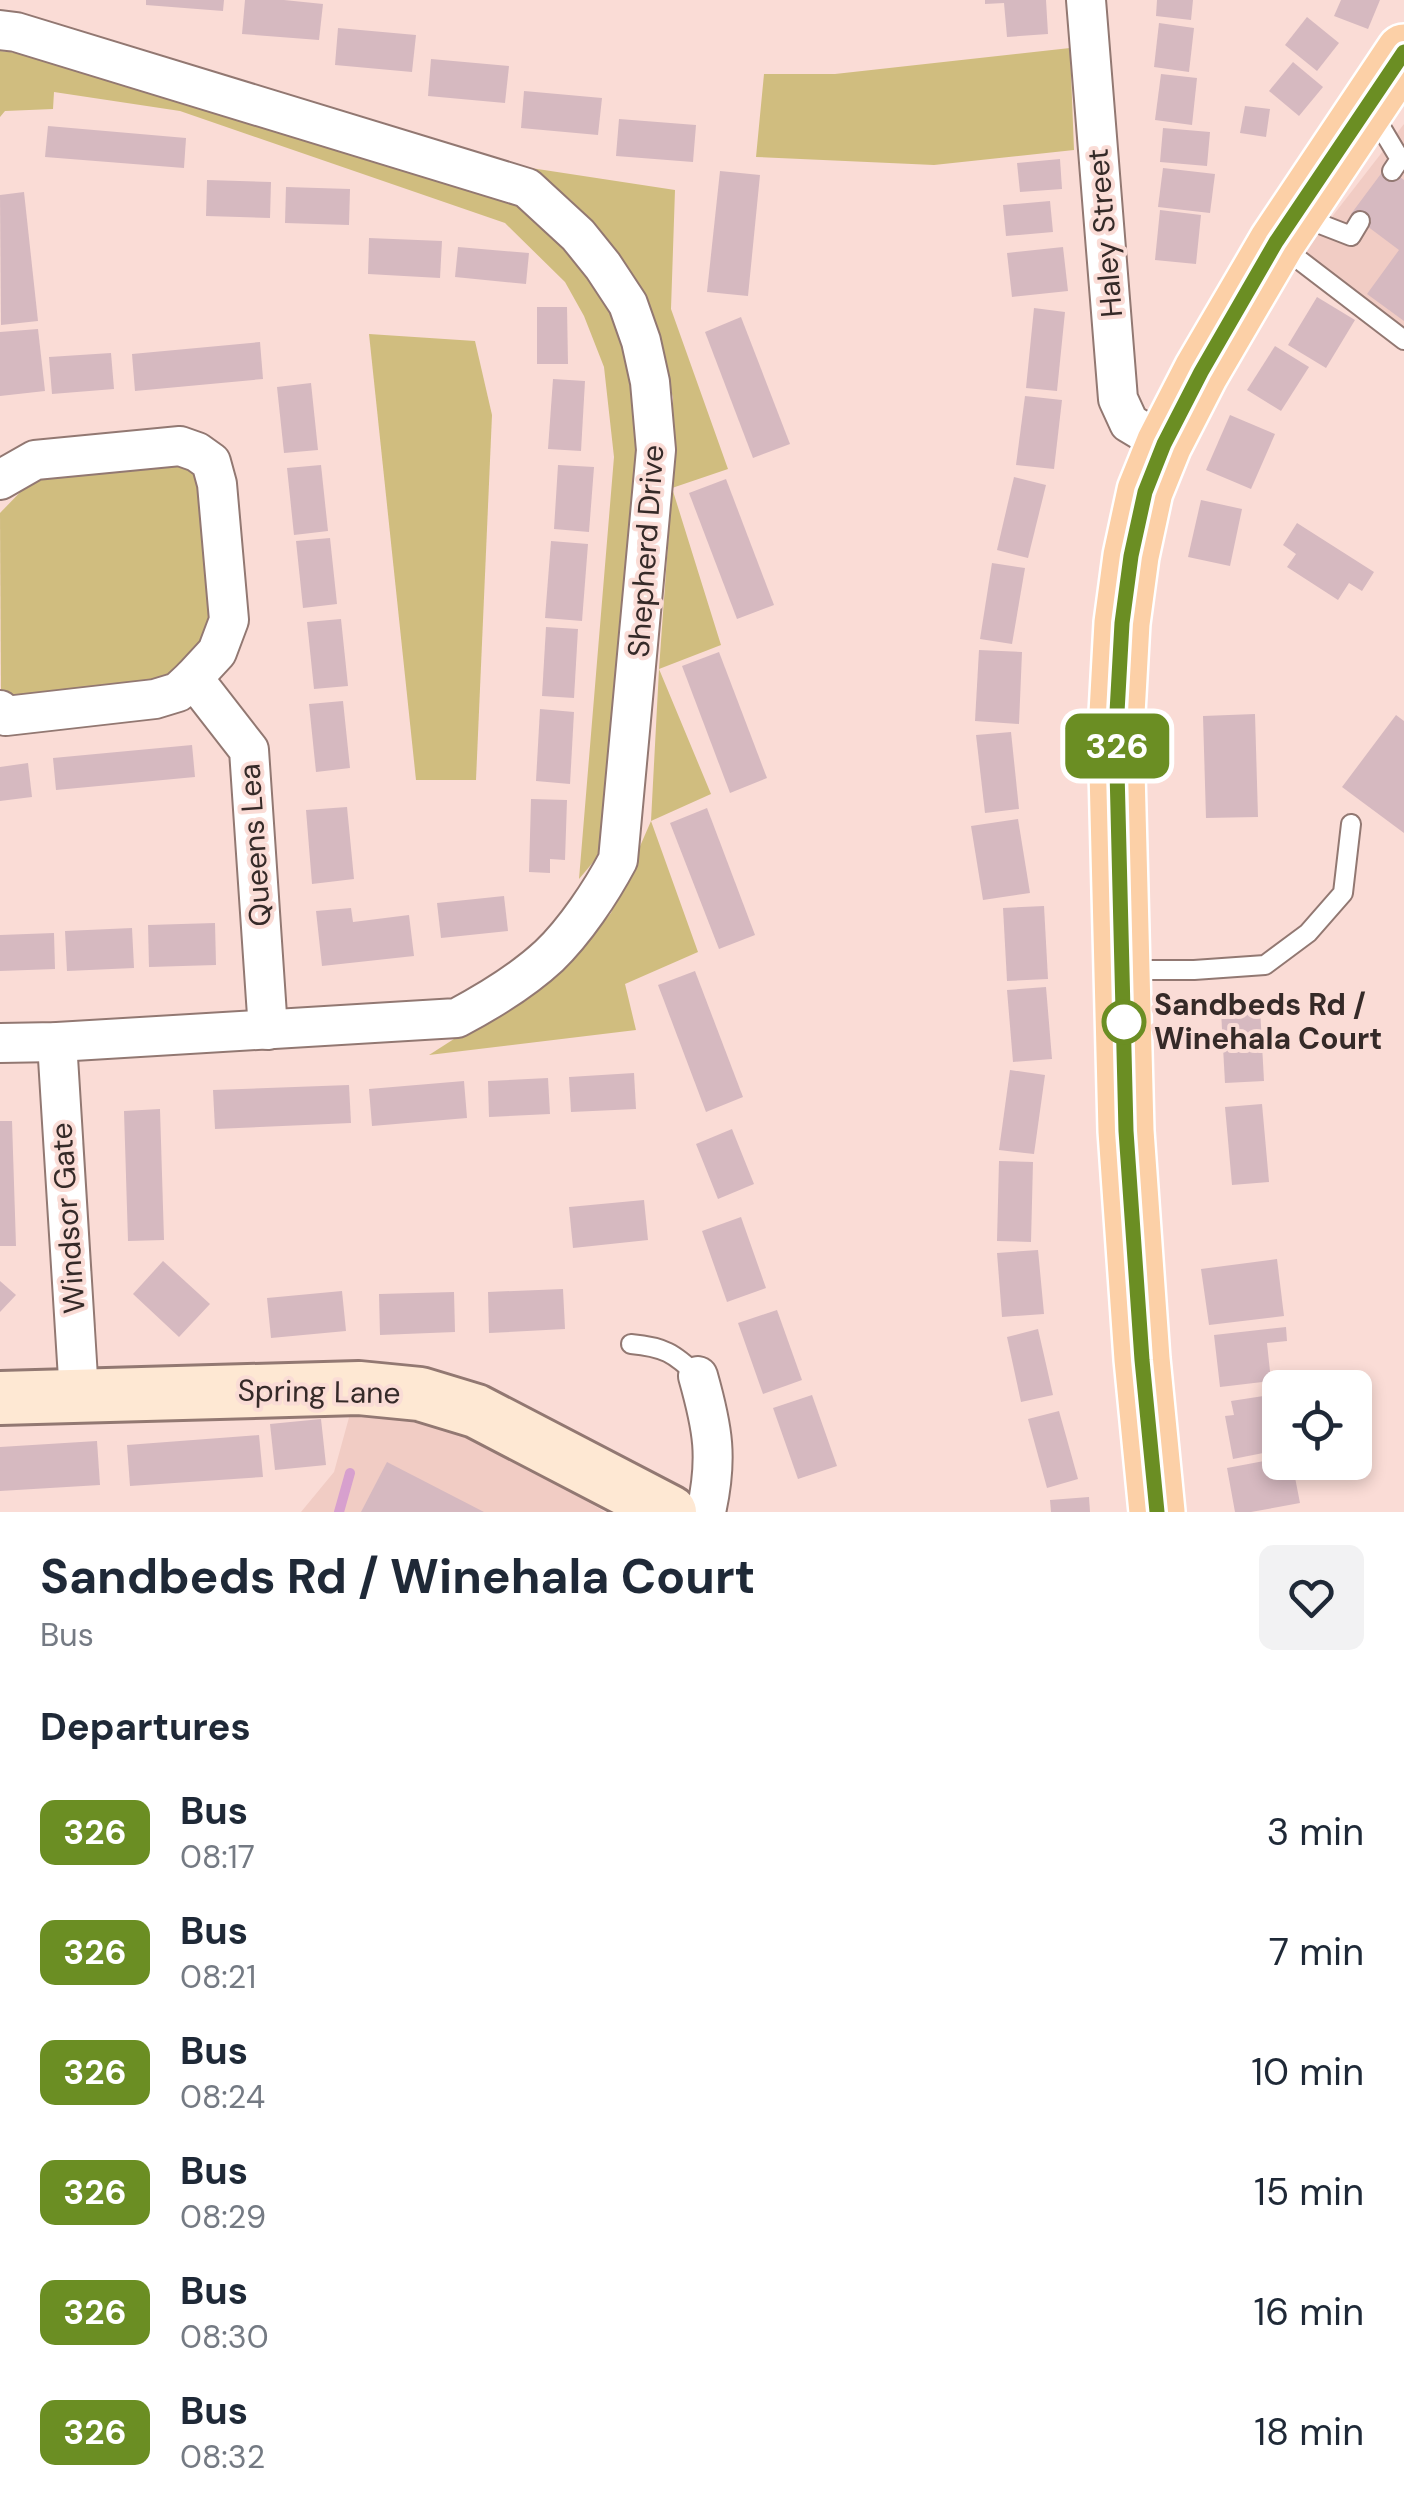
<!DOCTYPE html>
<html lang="en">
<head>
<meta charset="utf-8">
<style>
	body { margin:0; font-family:"DM Sans",sans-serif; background:#f2f2f3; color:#1f2937; height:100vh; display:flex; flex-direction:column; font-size:38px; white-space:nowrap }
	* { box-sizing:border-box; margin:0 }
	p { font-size:32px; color:#747a83 }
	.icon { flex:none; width:55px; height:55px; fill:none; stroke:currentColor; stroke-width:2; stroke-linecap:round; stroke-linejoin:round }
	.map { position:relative; height:1512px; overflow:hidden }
	.panel { display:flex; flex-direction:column; background:#fff; flex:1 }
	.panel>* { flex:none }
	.badge { padding:0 20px; border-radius:15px; font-size:35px; line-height:65px }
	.buttons { position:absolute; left:1262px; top:1370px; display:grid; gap:20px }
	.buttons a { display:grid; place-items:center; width:110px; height:110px; border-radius:15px; background:#fff; box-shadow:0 5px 15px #0003; font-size:50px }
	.map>.badge { position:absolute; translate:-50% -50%; box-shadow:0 0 0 5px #fff }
	h2 { padding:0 40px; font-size:38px; line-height:90px }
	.round { display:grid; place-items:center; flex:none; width:105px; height:105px; border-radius:15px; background:#f2f2f3 }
	.summary { display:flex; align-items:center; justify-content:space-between; height:170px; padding:0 40px }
	h1 { font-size:48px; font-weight:700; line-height:75px }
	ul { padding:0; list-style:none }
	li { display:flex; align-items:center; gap:30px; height:120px; padding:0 40px }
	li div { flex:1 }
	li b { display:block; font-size:38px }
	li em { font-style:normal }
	li .badge { min-width:110px; font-weight:700; text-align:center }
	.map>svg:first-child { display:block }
	.built { fill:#f1ccc4 }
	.green { fill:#d0bd7f }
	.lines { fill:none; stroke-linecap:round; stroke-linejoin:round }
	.stream { stroke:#d7a0ce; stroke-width:10 }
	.building { fill:#d6b9c0 }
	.lane-casing { stroke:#927872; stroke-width:22 }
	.street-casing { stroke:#927872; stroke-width:42 }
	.secondary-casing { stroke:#927872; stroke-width:58 }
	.primary-casing { stroke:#fff; stroke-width:60 }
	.lane { stroke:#fff; stroke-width:18 }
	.street { stroke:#fff; stroke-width:38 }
	.secondary { stroke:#fee8d3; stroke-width:52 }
	.primary { stroke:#fcd0a7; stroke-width:55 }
	.line-casing { stroke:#fff; stroke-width:22 }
	.line { stroke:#6b8e23; stroke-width:15 }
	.stop-dot { fill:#fff; stroke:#6b8e23; stroke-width:5 }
	.labels { text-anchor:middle; stroke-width:8; stroke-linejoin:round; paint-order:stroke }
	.street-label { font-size:30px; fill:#352a28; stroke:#fadcd6 }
	.stop-label { font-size:30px; font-weight:bold; fill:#352a28; stroke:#fadcd6; text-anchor:start }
</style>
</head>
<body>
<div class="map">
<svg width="1404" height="1512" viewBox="0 0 1404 1512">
	<rect width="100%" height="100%" fill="#fadcd6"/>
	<g class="built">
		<path d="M 1404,124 L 1404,346 L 1293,267 Z"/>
		<path d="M 353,1403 L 463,1428 L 605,1512 L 301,1512 L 334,1472 Z"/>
	</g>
	<g class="green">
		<path d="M 1070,48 L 1074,150 L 934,165 L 756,157 L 764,74 L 835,74 Z"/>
		<path d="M 0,51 L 55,57 L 526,201 L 560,234 L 615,311 L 642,397 L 611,841 L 579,879 L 614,457 L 604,367 L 584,316 L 565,282 L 505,223 L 180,111 L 54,92 L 53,109 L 5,111 L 0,117 Z"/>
		<path d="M 499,163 L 675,190 L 671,309 L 728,469 L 672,488 L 721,645 L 659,669 L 711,794 L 651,821 L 698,952 L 625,984 L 636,1030 L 429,1055 L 566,967 L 611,913 L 651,821 L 659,669 L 672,488 L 673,398 L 659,341 L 631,275 L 571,200 Z"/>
		<path d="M 369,334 L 475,341 L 492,415 L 476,780 L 416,780 Z"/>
		<path d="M 176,459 L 197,471 L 211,610 L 199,647 L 168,678 L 118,693 L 19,702 L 1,692 L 0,513 L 32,480 L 83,467 Z"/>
	</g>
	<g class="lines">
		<path class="stream" d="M 339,1512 L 350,1473"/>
	</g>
	<g class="building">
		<path d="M 146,0 L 224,0 L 223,11 L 146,5 Z"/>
		<path d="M 245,0 L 284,0 L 323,4 L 319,40 L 242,34 Z"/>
		<path d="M 985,0 L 1046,0 L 1048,34 L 1007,37 L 1004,3 L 985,4 Z"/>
		<path d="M 1157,0 L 1193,0 L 1191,20 L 1156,16 Z"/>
		<path d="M 1341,0 L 1380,0 L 1368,29 L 1334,16 Z"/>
		<path d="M 1307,17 L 1339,43 L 1317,71 L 1285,45 Z"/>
		<path d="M 1159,23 L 1194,28 L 1189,72 L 1154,67 Z"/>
		<path d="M 338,28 L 416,35 L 412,72 L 335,65 Z"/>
		<path d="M 431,59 L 509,66 L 505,103 L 428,96 Z"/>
		<path d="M 1293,62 L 1323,87 L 1299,116 L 1269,91 Z"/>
		<path d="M 1161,74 L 1197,78 L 1192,125 L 1155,120 Z"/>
		<path d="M 524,91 L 602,98 L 598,135 L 521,128 Z"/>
		<path d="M 1245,106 L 1270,109 L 1266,137 L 1240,133 Z"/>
		<path d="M 619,119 L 696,125 L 693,162 L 616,156 Z"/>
		<path d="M 48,126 L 186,138 L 184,168 L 45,157 Z"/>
		<path d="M 1163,128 L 1210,132 L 1207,166 L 1160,162 Z"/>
		<path d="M 1060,159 L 1062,189 L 1020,192 L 1017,163 Z"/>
		<path d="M 1386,167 L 1404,180 L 1404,321 L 1367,294 L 1399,250 L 1351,214 Z"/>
		<path d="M 1163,168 L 1215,174 L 1210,213 L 1158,207 Z"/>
		<path d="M 720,171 L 760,175 L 748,296 L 707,292 Z"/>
		<path d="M 207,180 L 271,182 L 270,218 L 206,216 Z"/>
		<path d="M 286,187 L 350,189 L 349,225 L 285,223 Z"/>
		<path d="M 24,192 L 38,321 L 1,325 L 0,195 Z"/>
		<path d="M 1050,201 L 1053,232 L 1006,236 L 1003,205 Z"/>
		<path d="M 1160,210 L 1201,215 L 1196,264 L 1155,260 Z"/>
		<path d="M 369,238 L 442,241 L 440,278 L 368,274 Z"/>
		<path d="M 458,247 L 529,253 L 526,284 L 455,277 Z"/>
		<path d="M 1063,247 L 1068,291 L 1012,297 L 1007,253 Z"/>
		<path d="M 1317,297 L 1355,320 L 1326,368 L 1288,345 Z"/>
		<path d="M 537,307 L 567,307 L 568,364 L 537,364 Z"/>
		<path d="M 1034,308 L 1065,312 L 1057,391 L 1026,388 Z"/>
		<path d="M 741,317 L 790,444 L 753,458 L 705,332 Z"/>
		<path d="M 38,329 L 45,391 L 0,396 L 0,332 Z"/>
		<path d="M 260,342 L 263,379 L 135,391 L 132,354 Z"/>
		<path d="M 1275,346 L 1309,367 L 1281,411 L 1247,390 Z"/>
		<path d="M 111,353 L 114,389 L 52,394 L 49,357 Z"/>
		<path d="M 553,379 L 585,381 L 581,451 L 548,449 Z"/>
		<path d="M 311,383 L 318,450 L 284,453 L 277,387 Z"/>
		<path d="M 1025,396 L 1062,400 L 1054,469 L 1016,465 Z"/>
		<path d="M 1230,415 L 1275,434 L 1251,489 L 1206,470 Z"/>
		<path d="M 321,465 L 328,531 L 294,535 L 287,468 Z"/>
		<path d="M 558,465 L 594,467 L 589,532 L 554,529 Z"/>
		<path d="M 1014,477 L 1046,485 L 1028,558 L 997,550 Z"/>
		<path d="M 726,479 L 774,605 L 737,619 L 689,493 Z"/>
		<path d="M 1201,500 L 1242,509 L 1230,566 L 1188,557 Z"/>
		<path d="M 1297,523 L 1374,572 L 1362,591 L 1349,583 L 1338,600 L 1287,567 L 1296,554 L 1283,545 Z"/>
		<path d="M 330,538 L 337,604 L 303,608 L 296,541 Z"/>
		<path d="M 551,541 L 588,544 L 582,621 L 545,618 Z"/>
		<path d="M 992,563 L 1025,568 L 1012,644 L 980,639 Z"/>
		<path d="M 341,619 L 348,686 L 314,689 L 307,622 Z"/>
		<path d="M 546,627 L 578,629 L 574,698 L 542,696 Z"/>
		<path d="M 979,650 L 1022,652 L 1019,724 L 975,721 Z"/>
		<path d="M 719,652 L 767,778 L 730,793 L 682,666 Z"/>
		<path d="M 343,701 L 350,768 L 316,772 L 309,704 Z"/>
		<path d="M 540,709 L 574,712 L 570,784 L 536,781 Z"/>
		<path d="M 1255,714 L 1258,817 L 1206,818 L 1203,716 Z"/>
		<path d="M 1396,715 L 1404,721 L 1404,833 L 1342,787 Z"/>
		<path d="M 1011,732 L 1019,809 L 985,813 L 976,735 Z"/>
		<path d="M 192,745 L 195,777 L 56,790 L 53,758 Z"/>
		<path d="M 28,763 L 32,797 L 0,801 L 0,767 Z"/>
		<path d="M 531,799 L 567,800 L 565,860 L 550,859 L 550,873 L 529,872 Z"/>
		<path d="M 347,807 L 354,879 L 312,884 L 306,810 Z"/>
		<path d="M 707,808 L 755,935 L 719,949 L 670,823 Z"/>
		<path d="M 1018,819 L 1030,893 L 983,900 L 971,826 Z"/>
		<path d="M 504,896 L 508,931 L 441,938 L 437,903 Z"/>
		<path d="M 1044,906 L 1048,979 L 1007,981 L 1003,908 Z"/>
		<path d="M 351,908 L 353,922 L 409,915 L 414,956 L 322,966 L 316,911 Z"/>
		<path d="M 215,923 L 216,965 L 149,967 L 148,925 Z"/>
		<path d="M 132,928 L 134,968 L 67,971 L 65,931 Z"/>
		<path d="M 54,933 L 55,969 L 0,971 L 0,935 Z"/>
		<path d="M 695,971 L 743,1097 L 706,1112 L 658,985 Z"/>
		<path d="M 1046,987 L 1052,1059 L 1013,1062 L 1007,990 Z"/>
		<path d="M 1260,1008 L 1264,1081 L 1225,1083 L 1221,1011 Z"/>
		<path d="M 1010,1070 L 1045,1075 L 1034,1154 L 999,1150 Z"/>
		<path d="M 634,1073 L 636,1109 L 571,1112 L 569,1077 Z"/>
		<path d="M 548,1078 L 550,1114 L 489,1117 L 488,1081 Z"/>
		<path d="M 464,1081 L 467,1118 L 372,1126 L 369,1089 Z"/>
		<path d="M 349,1085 L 351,1123 L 215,1129 L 213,1090 Z"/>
		<path d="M 1262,1104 L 1269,1182 L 1232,1185 L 1225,1107 Z"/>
		<path d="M 160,1109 L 164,1240 L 128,1241 L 124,1111 Z"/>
		<path d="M 0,1121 L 12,1121 L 16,1246 L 0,1246 Z"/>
		<path d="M 732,1129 L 754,1184 L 718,1199 L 696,1144 Z"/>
		<path d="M 999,1161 L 1033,1162 L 1031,1242 L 997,1241 Z"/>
		<path d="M 644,1200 L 648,1240 L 573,1248 L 569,1207 Z"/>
		<path d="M 741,1217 L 766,1288 L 727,1302 L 702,1231 Z"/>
		<path d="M 1038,1250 L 1044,1314 L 1002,1317 L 997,1253 Z"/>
		<path d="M 1277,1259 L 1284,1316 L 1209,1325 L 1201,1269 Z"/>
		<path d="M 163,1261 L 210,1304 L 179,1337 L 133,1294 Z"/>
		<path d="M 0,1281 L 16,1295 L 0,1312 Z"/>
		<path d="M 563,1289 L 565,1329 L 489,1333 L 488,1292 Z"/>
		<path d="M 342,1291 L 346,1331 L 271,1338 L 267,1298 Z"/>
		<path d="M 454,1292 L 455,1332 L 380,1335 L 379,1294 Z"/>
		<path d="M 777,1310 L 802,1380 L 763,1394 L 738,1323 Z"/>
		<path d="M 1286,1327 L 1287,1341 L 1267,1343 L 1271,1381 L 1220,1387 L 1214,1335 Z"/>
		<path d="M 1038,1329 L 1053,1395 L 1021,1402 L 1007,1337 Z"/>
		<path d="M 812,1395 L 837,1466 L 798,1479 L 773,1408 Z"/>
		<path d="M 1270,1395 L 1279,1450 L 1233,1459 L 1225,1416 L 1234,1415 L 1231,1401 Z"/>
		<path d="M 1059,1411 L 1078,1479 L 1047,1488 L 1028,1419 Z"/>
		<path d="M 321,1419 L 326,1465 L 275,1470 L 270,1424 Z"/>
		<path d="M 259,1435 L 263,1477 L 130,1486 L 127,1445 Z"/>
		<path d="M 97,1441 L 100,1485 L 0,1491 L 0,1447 Z"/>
		<path d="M 1280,1458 L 1280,1462 L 1292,1462 L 1300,1503 L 1251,1512 L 1235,1512 L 1227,1468 Z"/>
		<path d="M 387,1462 L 484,1512 L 361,1512 Z"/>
		<path d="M 1089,1497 L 1090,1512 L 1051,1512 L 1050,1500 Z"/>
	</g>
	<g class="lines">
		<g class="lane-casing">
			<g id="lane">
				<path d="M 1373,114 L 1400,159 L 1392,171"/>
				<path d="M 1302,217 L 1351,236 L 1360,221"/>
				<path d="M 1281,246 L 1404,340"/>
				<path d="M 1128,970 L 1194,970 L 1265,965 L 1308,933 L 1343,893 L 1351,824"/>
				<path d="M 631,1344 C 664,1347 674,1353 698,1376"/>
			</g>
		</g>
		<g class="street-casing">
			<g id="street">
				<path d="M 1086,0 L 1118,399 L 1129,423 L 1164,444"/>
				<path d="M 0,30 L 16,32 L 527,188 L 578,235 L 603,266 L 628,304 L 641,341 L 650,382 L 656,450 L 618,860 C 601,892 575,931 549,956 C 522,981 489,1001 457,1018 L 57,1042 L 0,1043"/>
				<path d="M 0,480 L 35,460 L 180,446 L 197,452 L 211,462 L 217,484 L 229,620 L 217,652 L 193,678 L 249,750 L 268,1030"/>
				<path d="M 0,710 L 6,716 L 155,699 L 178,692 L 193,678"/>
				<path d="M 57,1042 L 79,1394"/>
				<path d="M 698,1376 C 713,1429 718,1458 706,1512"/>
			</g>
		</g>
		<g class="secondary-casing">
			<path id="secondary" d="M 0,1398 L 359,1388 L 420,1394 L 476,1411 L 670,1512"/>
		</g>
		<g class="primary-casing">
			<path id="primary" d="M 1157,1512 L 1142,1359 L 1126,1131 L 1116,731 L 1122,623 L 1131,556 L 1145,491 L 1164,444 L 1201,372 L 1277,242 L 1404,52"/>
		</g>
		<use href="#lane" class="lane"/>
		<use href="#street" class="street"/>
		<use href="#secondary" class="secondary"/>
		<use href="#primary" class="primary"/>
	</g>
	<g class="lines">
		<g class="line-casing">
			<path id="line" d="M 1157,1512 L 1142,1360 L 1126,1131 L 1116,730 L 1122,623 L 1131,556 L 1145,492 L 1164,444 L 1201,372 L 1276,242 L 1404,52"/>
		</g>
		<use href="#line" class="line"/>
	</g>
	<circle class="stop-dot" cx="1124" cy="1022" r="20"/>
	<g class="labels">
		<g class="street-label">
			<text transform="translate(1105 233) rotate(-95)" y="10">Haley Street</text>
			<text transform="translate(646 551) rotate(-86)" y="10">Shepherd Drive</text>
			<text transform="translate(255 845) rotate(-94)" y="10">Queens Lea</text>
			<text transform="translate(68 1218) rotate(-94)" y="10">Windsor Gate</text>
			<text transform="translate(319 1392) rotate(1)" y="10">Spring Lane</text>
		</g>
		<g class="stop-label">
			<text x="1154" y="1015">Sandbeds Rd /<tspan x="1154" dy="34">Winehala Court</tspan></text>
		</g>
	</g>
</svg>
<div class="buttons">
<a><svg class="icon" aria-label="locate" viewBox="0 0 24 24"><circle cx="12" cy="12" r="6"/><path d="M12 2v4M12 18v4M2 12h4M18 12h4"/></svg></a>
</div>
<b class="badge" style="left:1117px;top:746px;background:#6b8e23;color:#fff">326</b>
</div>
<section class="panel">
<div class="summary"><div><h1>Sandbeds Rd / Winehala Court</h1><p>Bus</p></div><a class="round"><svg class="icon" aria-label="heart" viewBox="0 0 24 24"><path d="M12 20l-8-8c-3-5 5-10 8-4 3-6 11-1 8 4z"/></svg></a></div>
<h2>Departures</h2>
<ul>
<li><span class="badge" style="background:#6b8e23;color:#fff">326</span><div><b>Bus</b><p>08:17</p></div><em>3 min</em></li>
<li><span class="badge" style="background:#6b8e23;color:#fff">326</span><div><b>Bus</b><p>08:21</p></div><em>7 min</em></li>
<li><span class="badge" style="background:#6b8e23;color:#fff">326</span><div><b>Bus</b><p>08:24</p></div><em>10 min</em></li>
<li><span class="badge" style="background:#6b8e23;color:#fff">326</span><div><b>Bus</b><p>08:29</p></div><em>15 min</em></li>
<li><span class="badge" style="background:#6b8e23;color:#fff">326</span><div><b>Bus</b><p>08:30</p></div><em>16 min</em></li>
<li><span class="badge" style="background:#6b8e23;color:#fff">326</span><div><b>Bus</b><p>08:32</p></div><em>18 min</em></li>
</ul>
</section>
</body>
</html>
